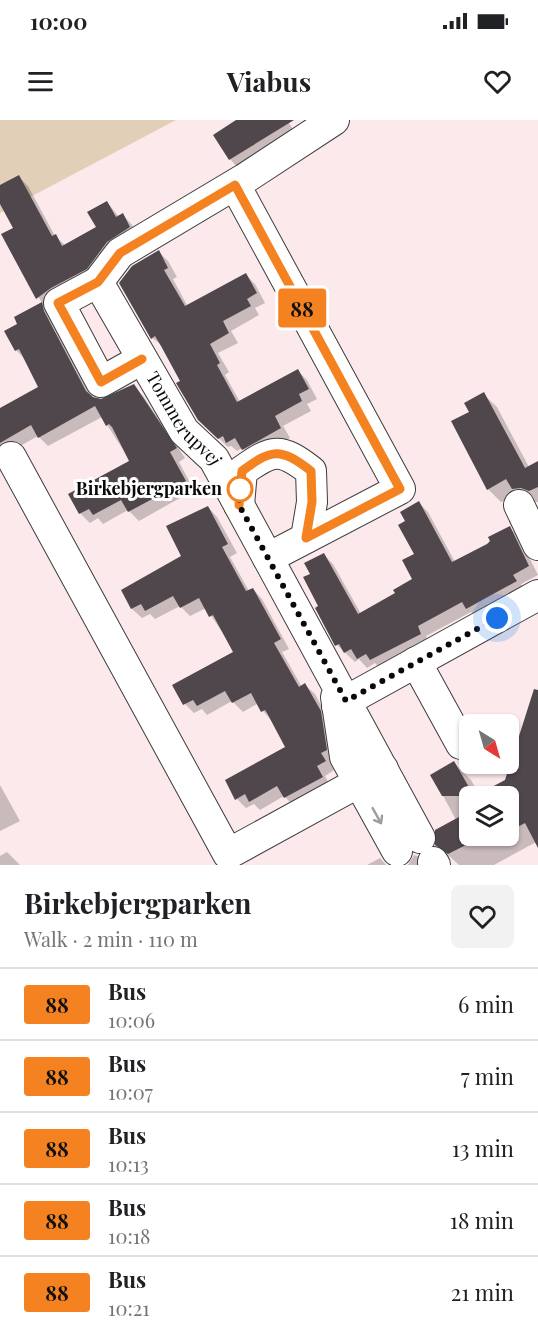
<!DOCTYPE html>
<html lang="en">
<head>
<meta charset="utf-8">
<style>
	body { margin:0; font-family:"Playfair Display",serif; background:#f2f2f2; color:#202124; height:100vh; display:flex; flex-direction:column; font-size:22px; white-space:nowrap }
	* { box-sizing:border-box; margin:0 }
	p { font-size:20px; color:#757577 }
	.icon { flex:none; width:33px; height:33px; fill:none; stroke:currentColor; stroke-width:2; stroke-linecap:round; stroke-linejoin:round }
	.map { position:relative; height:745px; overflow:hidden }
	.side { display:flex; flex-direction:column; background:#fff; flex:1 }
	.side>* { flex:none }
	.badge { padding:0 12px; border-radius:4px; font-size:21px; line-height:39px }
	.needle { width:39px; rotate:143deg }
	.fabs { position:absolute; left:459px; top:594px; display:grid; gap:12px }
	.fabs a { display:grid; place-items:center; width:60px; height:60px; border-radius:9px; background:#fff; box-shadow:0 2px 4px #0004; font-size:30px }
	.you { position:absolute; width:30px; height:30px; margin:-15px; border:4px solid #fff; border-radius:50%; background:#1a73e8; box-shadow:0 0 0 9px #1a73e833 }
	.map>.badge { position:absolute; translate:-50% -50%; box-shadow:0 0 0 3px #fff }
	.round { display:grid; place-items:center; flex:none; width:63px; height:63px; border-radius:9px; background:#f2f2f2 }
	.overview { display:flex; align-items:center; justify-content:space-between; height:102px; padding:0 24px }
	h1 { font-size:28px; font-weight:700; line-height:45px }
	ul { padding:0; list-style:none }
	li { display:flex; align-items:center; gap:18px; height:72px; padding:0 24px; border-top:2px solid #e0e0e0 }
	li div { flex:1 }
	li b { display:block; font-size:22px }
	li em { font-style:normal }
	li .badge { min-width:66px; font-weight:700; text-align:center }
	.status { display:flex; justify-content:space-between; align-items:center; height:42px; padding:0 30px; background:#fff; direction:ltr }
	.status svg { height:16px; fill:currentColor }
	header { display:flex; justify-content:space-between; align-items:center; height:78px; padding:0 24px; background:#fff; font-size:27px; font-weight:700 }
	.map>svg:first-child { display:block }
	.green { fill:#e1cfb8 }
	.shadow { fill:#0003; fill-rule:evenodd }
	.building { fill:#50474c }
	.lines { fill:none; stroke-linecap:round; stroke-linejoin:round }
	.minor-casing { stroke:#3c3c3c; stroke-width:32 }
	.minor { stroke:#fff; stroke-width:30 }
	.oneway { stroke:#9d9d9d }
	.line-casing { stroke:#fff; stroke-width:14 }
	.line { stroke:#f58220; stroke-width:9 }
	.walk { stroke:#090909; stroke-width:6; stroke-dasharray:0 10.8 }
	.stop-dot { fill:#fff; stroke:#f58220; stroke-width:3 }
	.labels { text-anchor:middle; stroke-width:6; stroke-linejoin:round; paint-order:stroke }
	.street-label { font-size:18px; fill:#090909; stroke:#fff }
	.stop-label { font-size:18px; font-weight:bold; fill:#090909; stroke:#fff; text-anchor:end }
</style>
</head>
<body>
<div class="status"><b>10:00</b><svg viewBox="0 0 49 12"><path d="M0 12V9h3v3zM5 12V6h3v6zM10 12V3h3v9zM15 12V0h3v12zM26 1h20v11H26zM47 4h2v5h-2z"/></svg></div>
<header><svg class="icon" aria-label="menu" viewBox="0 0 24 24"><path d="M4 6h16M4 12h16M4 18h16"/></svg>Viabus<svg class="icon" aria-label="heart" viewBox="0 0 24 24"><path d="M12 20l-8-8c-3-5 5-10 8-4 3-6 11-1 8 4z"/></svg></header>
<div class="map">
<svg width="538" height="745" viewBox="0 0 538 745">
	<rect width="100%" height="100%" fill="#fce9eb"/>
	<path class="green" d="M 0,0 L 176,0 L 0,93 Z"/>
	<g class="shadow">
		<path d="M 239,0 L 287,0 L 296,14 L 239,49 L 230,39 Z"/>
		<path d="M 19,57 L 28,66 L 55,116 L 66,126 L 98,108 L 107,82 L 119,97 L 123,95 L 132,105 L 139,117 L 53,202 L 93,278 L 109,279 L 133,266 L 143,276 L 185,338 L 179,342 L 194,370 L 139,401 L 128,390 L 103,404 L 98,398 L 90,403 L 80,393 L 70,375 L 131,342 L 102,297 L 48,326 L 38,316 L 13,330 L 0,328 L 0,290 L 40,268 L 26,240 L 16,230 L 19,204 L 42,183 L 3,115 L 15,108 L 0,80 Z"/>
		<path d="M 159,132 L 168,141 L 177,157 L 173,159 L 188,187 L 246,155 L 255,164 L 265,183 L 255,188 L 259,195 L 231,211 L 238,223 L 218,233 L 229,252 L 225,255 L 240,282 L 298,251 L 307,260 L 317,279 L 307,284 L 311,291 L 283,306 L 290,318 L 253,338 L 242,328 L 237,331 L 231,326 L 228,327 L 209,309 L 163,226 L 152,218 Z"/>
		<path d="M 483,274 L 497,287 L 529,347 L 538,343 L 538,382 L 526,382 L 518,373 L 501,382 L 488,369 L 471,292 Z"/>
		<path d="M 419,383 L 428,392 L 455,442 L 488,425 L 510,408 L 519,417 L 538,455 L 521,464 L 525,471 L 477,497 L 471,492 L 426,516 L 430,523 L 380,549 L 375,543 L 367,548 L 359,539 L 355,542 L 337,525 L 317,488 L 320,486 L 312,454 L 324,435 L 333,444 L 361,494 L 397,474 L 414,460 L 416,434 L 407,402 Z"/>
		<path d="M 208,387 L 217,397 L 237,433 L 230,437 L 249,471 L 253,469 L 262,479 L 289,529 L 282,532 L 302,567 L 305,565 L 315,574 L 330,602 L 335,640 L 330,643 L 334,650 L 325,656 L 331,667 L 295,687 L 284,676 L 260,690 L 254,684 L 246,688 L 237,679 L 287,628 L 271,600 L 257,584 L 243,592 L 232,581 L 207,595 L 202,589 L 194,593 L 185,584 L 236,533 L 206,488 L 190,496 L 180,486 L 155,499 L 150,494 L 142,498 L 132,489 L 123,470 L 183,437 Z"/>
		<path d="M 538,594 L 538,721 L 494,745 L 459,745 L 437,725 L 456,700 L 432,655 L 454,643 L 471,660 L 480,676 L 506,661 ZM 470,676 L 508,676 L 508,716 L 470,716 Z"/>
		<path d="M 0,665 L 20,701 L 0,711 Z"/>
		<path d="M 7,732 L 20,745 L 0,745 L 0,736 Z"/>
		<path d="M 414,735 L 417,736 L 426,745 L 408,745 Z"/>
		<path d="M 380,738 L 386,745 L 367,745 Z"/>
	</g>
	<g class="building">
		<path d="M 236,0 L 294,0 L 229,40 L 213,15 Z"/>
		<path d="M 19,55 L 52,116 L 56,114 L 62,126 L 96,107 L 87,92 L 107,81 L 116,97 L 123,93 L 130,107 L 107,122 L 87,149 L 51,168 L 36,179 L 1,114 L 13,108 L 0,84 L 0,65 Z"/>
		<path d="M 159,130 L 168,148 L 164,150 L 185,186 L 246,153 L 257,173 L 247,179 L 251,186 L 223,201 L 229,213 L 210,224 L 220,243 L 217,245 L 237,282 L 298,249 L 309,269 L 299,274 L 302,281 L 275,296 L 281,308 L 242,330 L 235,318 L 226,323 L 223,316 L 218,319 L 198,300 L 176,263 L 180,261 L 161,226 L 155,216 L 151,219 L 119,163 L 132,146 Z"/>
		<path d="M 42,182 L 44,191 L 86,271 L 93,277 L 101,279 L 134,264 L 177,328 L 170,332 L 186,361 L 128,392 L 121,380 L 93,395 L 89,389 L 79,394 L 68,374 L 129,341 L 112,307 L 109,304 L 106,306 L 95,286 L 38,318 L 31,305 L 0,323 L 0,288 L 38,267 L 19,229 L 15,231 L 4,211 L 17,204 L 14,197 Z"/>
		<path d="M 484,272 L 525,348 L 538,341 L 538,367 L 529,371 L 521,368 L 512,369 L 506,359 L 487,370 L 451,301 L 469,292 L 464,283 Z"/>
		<path d="M 419,381 L 452,442 L 487,424 L 490,421 L 488,417 L 510,406 L 529,446 L 513,455 L 517,461 L 466,489 L 462,482 L 418,506 L 421,514 L 370,540 L 366,534 L 357,539 L 351,529 L 344,533 L 339,524 L 335,526 L 315,488 L 318,486 L 303,457 L 310,454 L 304,443 L 324,433 L 358,494 L 395,473 L 393,470 L 412,459 L 402,440 L 414,434 L 398,405 L 405,401 L 400,392 Z"/>
		<path d="M 208,386 L 228,424 L 222,427 L 246,471 L 253,468 L 281,519 L 274,523 L 299,567 L 305,563 L 321,591 L 327,630 L 321,633 L 326,641 L 317,646 L 323,657 L 284,678 L 277,666 L 249,682 L 245,674 L 235,680 L 225,660 L 285,627 L 267,593 L 265,590 L 261,592 L 251,573 L 232,583 L 225,571 L 197,586 L 193,580 L 183,585 L 172,565 L 233,532 L 213,495 L 209,497 L 199,478 L 180,488 L 173,476 L 145,491 L 141,484 L 131,489 L 121,470 L 181,436 L 166,406 Z"/>
		<path d="M 534,569 L 538,570 L 538,728 L 525,703 L 508,712 L 508,676 L 475,676 L 505,660 Z"/>
		<path d="M 454,641 L 474,676 L 442,676 L 430,655 Z"/>
		<path d="M 470,691 L 470,723 L 448,734 L 435,725 L 435,710 Z"/>
	</g>
	<g class="lines">
		<g class="minor-casing">
			<g id="minor">
				<path d="M 235,65 L 400,369 L 268,438"/>
				<path id="s1" d="M 98,162 L 184,311 L 214,339 L 420,718"/>
				<path d="M 142,239 L 101,262 L 59,183 L 98,162 L 120,133 L 244,59 L 334,0"/>
				<path d="M 11,337 L 228,734 L 383,649"/>
				<path d="M 239,385 L 242,351 C 273,329 280,327 311,351 L 312,382 L 306,418"/>
				<path d="M 519,385 L 538,425"/>
				<path d="M 416,542 L 461,624"/>
				<path d="M 336,577 L 345,637 L 397,731"/>
				<path d="M 337,586 L 538,475"/>
				<path d="M 433,742 L 435,745"/>
			</g>
		</g>
		<use href="#minor" class="minor"/>
	</g>
	<defs><path id="oneway-shaft" d="M-6 0H5M1.5-3L5.5 0L1.5 3" fill="none" stroke-width="1.6" stroke-linecap="round" stroke-linejoin="round" transform="scale(1.5)"/></defs>
	<use class="oneway" href="#oneway-shaft" transform="translate(377 696) rotate(61)"/>
	<g class="lines">
		<g class="line-casing">
			<path id="line" d="M 142,239 L 101,262 L 58,183 L 98,162 L 120,133 L 235,65 L 400,369 L 306,418 L 312,382 L 311,351 C 280,327 272,329 242,351 L 239,385"/>
		</g>
		<use href="#line" class="line"/>
		<path class="walk" d="M 240,369 L 239,385 L 346,581 L 497,498"/>
	</g>
	<circle class="stop-dot" cx="240" cy="369" r="12"/>
	<g class="labels">
		<g class="street-label">
			<text dy="6" stroke="none"><textPath href="#s1" startOffset="162">Tommerupvej</textPath></text>
		</g>
		<g class="stop-label">
			<text x="222" y="375">Birkebjergparken</text>
		</g>
	</g>
</svg>
<div class="fabs">
<a><svg class="needle" viewBox="-14 -14 28 28"><path d="M0-13l5 13h-10z" fill="#e53935"/><path d="M0 13l5-13h-10z" fill="#757577"/></svg></a>
<a><svg class="icon" aria-label="layers" viewBox="0 0 24 24"><path d="M12 4l9 5-9 5-9-5zM3 14l9 5 9-5"/></svg></a>
</div>
<div class="you" style="left:497px;top:498px"></div>
<b class="badge" style="left:302px;top:188px;background:#f58220;color:#111">88</b>
</div>
<section class="side">
<div class="overview"><div><h1>Birkebjergparken</h1><p>Walk · 2 min · 110 m</p></div><a class="round"><svg class="icon" aria-label="heart" viewBox="0 0 24 24"><path d="M12 20l-8-8c-3-5 5-10 8-4 3-6 11-1 8 4z"/></svg></a></div>
<ul>
<li><span class="badge" style="background:#f58220;color:#111">88</span><div><b>Bus</b><p>10:06</p></div><em>6 min</em></li>
<li><span class="badge" style="background:#f58220;color:#111">88</span><div><b>Bus</b><p>10:07</p></div><em>7 min</em></li>
<li><span class="badge" style="background:#f58220;color:#111">88</span><div><b>Bus</b><p>10:13</p></div><em>13 min</em></li>
<li><span class="badge" style="background:#f58220;color:#111">88</span><div><b>Bus</b><p>10:18</p></div><em>18 min</em></li>
<li><span class="badge" style="background:#f58220;color:#111">88</span><div><b>Bus</b><p>10:21</p></div><em>21 min</em></li>
</ul>
</section>
</body>
</html>
